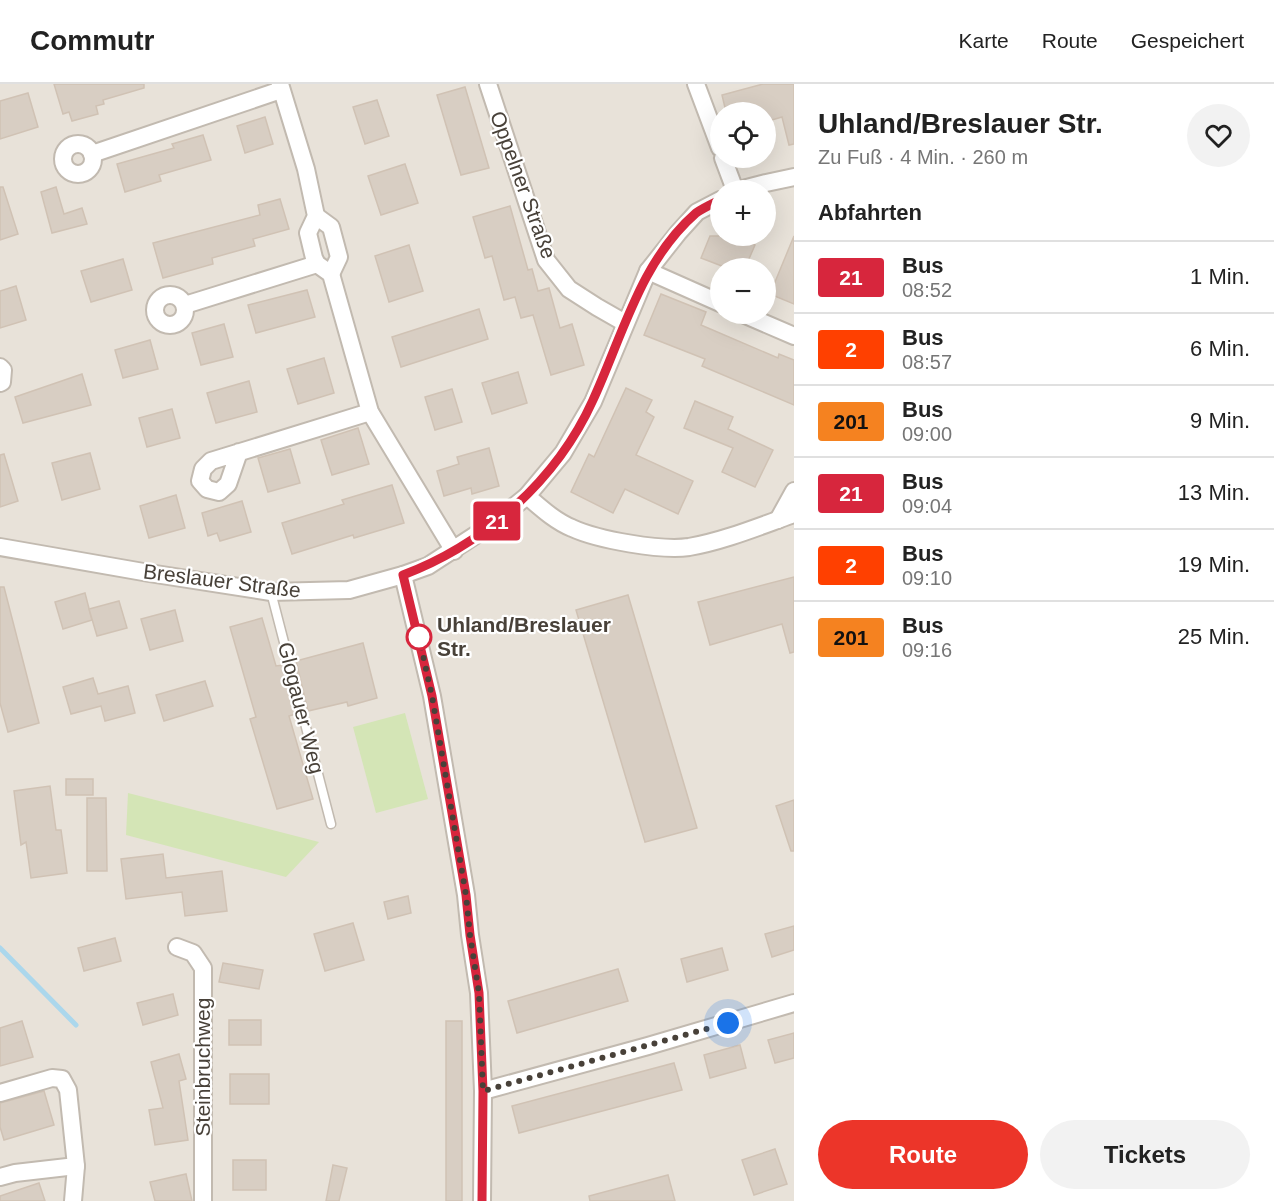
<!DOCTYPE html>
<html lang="de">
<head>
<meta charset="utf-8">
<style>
	body { margin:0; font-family:Arial,sans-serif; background:#f2f2f2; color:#222; height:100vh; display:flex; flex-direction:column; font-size:22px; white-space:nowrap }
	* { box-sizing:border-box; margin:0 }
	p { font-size:20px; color:#767676 }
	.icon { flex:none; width:33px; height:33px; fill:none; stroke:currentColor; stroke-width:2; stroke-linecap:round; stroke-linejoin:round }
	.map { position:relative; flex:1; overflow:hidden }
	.sheet { display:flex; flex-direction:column; background:#fff; width:480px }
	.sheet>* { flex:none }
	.badge { padding:0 12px; border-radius:4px; font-size:21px; line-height:39px }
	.tools { position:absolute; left:710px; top:18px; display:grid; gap:12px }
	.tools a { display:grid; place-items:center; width:66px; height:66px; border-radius:50%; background:#fff; box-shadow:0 6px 24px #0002; font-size:30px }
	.you { position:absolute; width:30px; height:30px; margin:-15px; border:4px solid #fff; border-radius:50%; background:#1a73e8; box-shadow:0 0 0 9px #1a73e833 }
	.map>.badge { position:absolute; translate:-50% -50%; box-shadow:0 0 0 3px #fff }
	h2 { padding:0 24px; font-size:22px; line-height:54px }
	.round { display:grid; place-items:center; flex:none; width:63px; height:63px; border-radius:32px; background:#f2f2f2 }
	.overview { display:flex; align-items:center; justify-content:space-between; height:102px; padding:0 24px }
	h1 { font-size:28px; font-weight:800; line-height:45px }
	.action { display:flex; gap:12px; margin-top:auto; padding:12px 24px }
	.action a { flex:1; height:69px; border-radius:36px; background:#ec3529; color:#fff; font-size:24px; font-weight:800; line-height:69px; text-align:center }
	.action a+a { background:#f2f2f2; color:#222 }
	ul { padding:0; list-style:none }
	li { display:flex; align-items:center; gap:18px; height:72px; padding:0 24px; border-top:2px solid #e0e0e0 }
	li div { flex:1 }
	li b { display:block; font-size:22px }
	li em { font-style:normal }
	li .badge { min-width:66px; font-weight:700; text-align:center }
	header { display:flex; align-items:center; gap:36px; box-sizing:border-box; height:84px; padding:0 30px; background:#fff; border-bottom:2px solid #e0e0e0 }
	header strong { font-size:28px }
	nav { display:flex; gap:33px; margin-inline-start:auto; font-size:21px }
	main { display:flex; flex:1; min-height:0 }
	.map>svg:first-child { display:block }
	.residential { fill:#e8e2d9; fill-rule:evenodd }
	.green { fill:#d4e5b6 }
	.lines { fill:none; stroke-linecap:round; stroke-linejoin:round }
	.stream { stroke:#abd7ec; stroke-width:5 }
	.building { fill:#d8cec3; stroke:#d0c2b4; stroke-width:1.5 }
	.service-casing { stroke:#c2bab0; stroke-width:11 }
	.minor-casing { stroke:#c2bab0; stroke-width:20 }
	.service { stroke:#fff; stroke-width:8 }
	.minor { stroke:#fff; stroke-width:16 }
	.line-casing { stroke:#fff; stroke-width:14 }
	.line { stroke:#d7263d; stroke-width:9 }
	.walk { stroke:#484139; stroke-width:6; stroke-dasharray:0 10.8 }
	.stop-dot { fill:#fff; stroke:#d7263d; stroke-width:3 }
	.labels { text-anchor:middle; stroke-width:4.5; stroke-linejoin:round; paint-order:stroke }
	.street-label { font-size:21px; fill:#484139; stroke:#fff }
	.stop-label { font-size:21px; font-weight:bold; fill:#484139; stroke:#fff; text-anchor:start }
</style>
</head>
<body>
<header>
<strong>Commutr</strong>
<nav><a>Karte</a><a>Route</a><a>Gespeichert</a></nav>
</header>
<main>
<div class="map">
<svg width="794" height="1117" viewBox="0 0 794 1117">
	<rect width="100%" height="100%" fill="#f4f0ea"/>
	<path class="residential" d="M 0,0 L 794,0 L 794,1117 L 0,1117 ZM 720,28 L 765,28 L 765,74 L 720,74 ZM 720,106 L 765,106 L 765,152 L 720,152 ZM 720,184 L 765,184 L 765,230 L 720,230 Z"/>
	<g class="green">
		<path d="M 405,629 L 428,715 L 376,729 L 353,643 Z"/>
		<path d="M 128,709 L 319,758 L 286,793 L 126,751 Z"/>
	</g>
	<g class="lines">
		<path class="stream" d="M 0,864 L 76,941"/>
	</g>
	<g class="building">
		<path d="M 54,0 L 144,0 L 144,4 L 103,16 L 104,20 L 96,22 L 98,30 L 72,37 L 69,28 L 63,30 Z"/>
		<path d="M 763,0 L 794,0 L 794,60 L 789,61 L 782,33 L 765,38 L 765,28 L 726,28 L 722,11 Z"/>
		<path d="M 465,3 L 489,84 L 461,91 L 437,11 Z"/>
		<path d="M 28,9 L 38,43 L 0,55 L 0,17 Z"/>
		<path d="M 377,16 L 389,52 L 365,60 L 353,23 Z"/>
		<path d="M 265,33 L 273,60 L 245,69 L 237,42 Z"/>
		<path d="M 203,51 L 211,76 L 159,91 L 161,97 L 125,108 L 117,80 L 174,64 L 172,60 Z"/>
		<path d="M 405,80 L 418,119 L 381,131 L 368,92 Z"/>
		<path d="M 0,103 L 3,103 L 18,150 L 0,156 Z"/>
		<path d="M 56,103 L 64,130 L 82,124 L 87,140 L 52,149 L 41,108 Z"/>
		<path d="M 280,115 L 289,145 L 253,155 L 255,162 L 212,174 L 213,180 L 163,194 L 153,159 L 260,131 L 258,121 Z"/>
		<path d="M 510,122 L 528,186 L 532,185 L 538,207 L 549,204 L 560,244 L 572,240 L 584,281 L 551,291 L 533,231 L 521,234 L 515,213 L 504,216 L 492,172 L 485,174 L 473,133 Z"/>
		<path d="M 710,152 L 733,152 L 755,161 L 745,184 L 727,184 L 701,174 Z"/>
		<path d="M 794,152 L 794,220 L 770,210 Z"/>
		<path d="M 409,161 L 423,207 L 389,218 L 375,172 Z"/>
		<path d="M 123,175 L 132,206 L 91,218 L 81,187 Z"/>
		<path d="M 16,202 L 26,236 L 0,244 L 0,207 Z"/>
		<path d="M 307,206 L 315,233 L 256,249 L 248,221 Z"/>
		<path d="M 661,210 L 706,228 L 701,241 L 778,274 L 779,270 L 794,276 L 794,321 L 702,282 L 705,275 L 644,251 Z"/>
		<path d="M 479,225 L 488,255 L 401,283 L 392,253 Z"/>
		<path d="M 224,240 L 233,273 L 201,281 L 192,249 Z"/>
		<path d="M 150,256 L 158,285 L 123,294 L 115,266 Z"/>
		<path d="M 324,274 L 334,309 L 298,320 L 287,285 Z"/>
		<path d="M 518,288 L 527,319 L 492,330 L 482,299 Z"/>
		<path d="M 82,290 L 91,321 L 23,339 L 15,313 Z"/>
		<path d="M 249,297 L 257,328 L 216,339 L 207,309 Z"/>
		<path d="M 626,304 L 652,316 L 646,328 L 654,333 L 636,371 L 693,397 L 678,430 L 625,405 L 613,429 L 571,408 L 589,370 L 594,373 Z"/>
		<path d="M 452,305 L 462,338 L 435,346 L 425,313 Z"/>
		<path d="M 695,317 L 733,333 L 728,345 L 773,366 L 755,403 L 722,388 L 733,364 L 684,344 Z"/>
		<path d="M 172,325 L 180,354 L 147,363 L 139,334 Z"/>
		<path d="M 358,344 L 369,380 L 332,391 L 321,356 Z"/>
		<path d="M 489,364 L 499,402 L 472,410 L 471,404 L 444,412 L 437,387 L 459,380 L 457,373 Z"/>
		<path d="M 290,365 L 300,399 L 268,408 L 258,374 Z"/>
		<path d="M 90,369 L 100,405 L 62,416 L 52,379 Z"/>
		<path d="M 4,370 L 18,417 L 0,423 L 0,371 Z"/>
		<path d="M 392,401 L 404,439 L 354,454 L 353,451 L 292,470 L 282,439 L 344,420 L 342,416 Z"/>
		<path d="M 176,411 L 185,444 L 149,454 L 140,422 Z"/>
		<path d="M 242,417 L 251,448 L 220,457 L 217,449 L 208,452 L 202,429 Z"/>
		<path d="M 794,493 L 794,568 L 790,569 L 782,540 L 710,561 L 698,518 Z"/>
		<path d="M 0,503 L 4,503 L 39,639 L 8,648 L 0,619 Z"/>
		<path d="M 85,509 L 92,536 L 63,545 L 55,518 Z"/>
		<path d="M 628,511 L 697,744 L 645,758 L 576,526 Z"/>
		<path d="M 119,517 L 127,544 L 97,552 L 89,525 Z"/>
		<path d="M 175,526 L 183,557 L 150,566 L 141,535 Z"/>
		<path d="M 262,534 L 276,582 L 283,581 L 296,630 L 289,632 L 313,715 L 277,725 L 250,635 L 256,633 L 230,543 Z"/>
		<path d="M 363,559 L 377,614 L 348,622 L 347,618 L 308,627 L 296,577 Z"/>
		<path d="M 93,594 L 98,610 L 128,602 L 135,629 L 105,637 L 101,622 L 71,630 L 63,603 Z"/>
		<path d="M 205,597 L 213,622 L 164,637 L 156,611 Z"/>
		<rect x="66" y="695" width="27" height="16"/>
		<path d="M 50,702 L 56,746 L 61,746 L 67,789 L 31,794 L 26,758 L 21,761 L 14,707 Z"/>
		<path d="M 87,714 L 106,714 L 107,787 L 87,787 Z"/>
		<path d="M 794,716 L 794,767 L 791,767 L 776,722 Z"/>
		<path d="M 163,770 L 166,794 L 222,787 L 227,827 L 185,832 L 182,808 L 126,815 L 121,775 Z"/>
		<path d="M 408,812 L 411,829 L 388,835 L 384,818 Z"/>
		<path d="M 353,839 L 364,876 L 325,887 L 314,850 Z"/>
		<path d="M 794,842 L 794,866 L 772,873 L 765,850 Z"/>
		<path d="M 115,854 L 121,877 L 84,887 L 78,864 Z"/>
		<path d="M 722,864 L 728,886 L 687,898 L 681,875 Z"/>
		<path d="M 223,879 L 263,886 L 259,905 L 219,898 Z"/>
		<path d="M 618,885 L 628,917 L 517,949 L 508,917 Z"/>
		<path d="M 173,910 L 178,931 L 143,941 L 137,919 Z"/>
		<rect x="229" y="936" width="32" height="25"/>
		<path d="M 22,937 L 33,973 L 0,982 L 0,944 Z"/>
		<rect x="446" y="937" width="16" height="180"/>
		<path d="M 794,949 L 794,974 L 775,979 L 768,956 Z"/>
		<path d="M 740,961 L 746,984 L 710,994 L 704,971 Z"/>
		<path d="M 179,970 L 186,995 L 179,997 L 188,1056 L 155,1061 L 149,1026 L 163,1024 L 151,978 Z"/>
		<path d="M 674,979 L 682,1006 L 519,1049 L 512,1022 Z"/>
		<rect x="230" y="990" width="39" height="30"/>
		<path d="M 44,1007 L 54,1041 L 4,1056 L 0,1043 L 0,1019 Z"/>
		<path d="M 775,1065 L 787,1100 L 754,1111 L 742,1076 Z"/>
		<rect x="233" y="1076" width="33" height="30"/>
		<path d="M 333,1081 L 347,1084 L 339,1117 L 326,1117 Z"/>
		<path d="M 186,1090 L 192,1117 L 155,1117 L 150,1098 Z"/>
		<path d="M 668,1091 L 675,1117 L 590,1117 L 589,1112 Z"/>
		<path d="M 39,1099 L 45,1117 L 0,1117 L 0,1112 Z"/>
	</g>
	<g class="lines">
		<g class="service-casing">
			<path id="service" d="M 271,508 L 331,740"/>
		</g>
		<g class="minor-casing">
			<g id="minor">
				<path d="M 280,0 L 306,85 L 316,132 L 308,149 L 314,174 L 317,180 L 331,190 L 370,328 L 454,467"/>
				<path d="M 488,0 L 546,176 L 569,205 L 597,223 L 625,239"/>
				<path d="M 696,0 L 720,64"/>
				<circle cx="78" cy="75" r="15"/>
				<path d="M 92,70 L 281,6"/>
				<path d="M 723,74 L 735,106"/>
				<path d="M 739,106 L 766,99 L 794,93"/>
				<path d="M 316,132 L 331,143 L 339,173 L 331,190"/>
				<path d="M 648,187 L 720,219"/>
				<circle cx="170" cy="226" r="15"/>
				<path d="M 185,221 L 317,180"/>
				<path d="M 743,230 L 794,252"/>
				<path d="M 0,283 L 3,286 L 2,298 L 0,299"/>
				<path d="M 239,368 L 228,400 L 219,408 L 207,405 L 200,397 L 203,385 L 211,377 L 370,328"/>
				<path d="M 527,412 C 541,424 555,437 572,444 C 598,456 661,467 689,463 C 724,457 760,442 794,430"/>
				<path d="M 778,436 L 794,407"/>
				<path d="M 0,463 L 149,489 L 271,508 L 349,506 L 403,491 L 428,482 L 491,441 L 527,412 L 563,369 L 593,318 L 648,187 L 678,149 L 697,128 L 720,116"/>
				<path d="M 403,491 L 432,612 L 466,811 L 470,851 L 479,909 L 483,1007 L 482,1117"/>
				<path d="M 177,863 L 193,869 L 203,884 L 203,1117"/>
				<path d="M 483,1007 L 648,962 L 794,919"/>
				<path d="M 0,1009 L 52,994 L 62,995 L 68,1006 L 76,1082 L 73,1117"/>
				<path d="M 0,1093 L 15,1089 L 76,1082"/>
			</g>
		</g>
		<use href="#service" class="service"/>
		<use href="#minor" class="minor"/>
	</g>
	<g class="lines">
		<g class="line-casing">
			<path id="line" d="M 482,1117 L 483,1007 L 479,909 L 470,851 L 466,811 L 432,612 L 403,491 C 485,460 557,396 593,316 C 623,251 640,178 696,129 C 703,124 712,120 720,116"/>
		</g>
		<use href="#line" class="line"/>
		<path class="walk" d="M 419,553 L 432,612 L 466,811 L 470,851 L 479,909 L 483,1007 L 728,939"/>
	</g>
	<circle class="stop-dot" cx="419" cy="553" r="12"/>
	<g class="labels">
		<g class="street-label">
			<text transform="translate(523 101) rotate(70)" y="7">Oppelner Straße</text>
			<text transform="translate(222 497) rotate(7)" y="7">Breslauer Straße</text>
			<text transform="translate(301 624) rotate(76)" y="7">Glogauer Weg</text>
			<text transform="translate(203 983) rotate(-90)" y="7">Steinbruchweg</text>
		</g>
		<g class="stop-label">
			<text x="437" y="548">Uhland/Breslauer<tspan x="437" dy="24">Str.</tspan></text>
		</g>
	</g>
</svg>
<div class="tools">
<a><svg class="icon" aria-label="locate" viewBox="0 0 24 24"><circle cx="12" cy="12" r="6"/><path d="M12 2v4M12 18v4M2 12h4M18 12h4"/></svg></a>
<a>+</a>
<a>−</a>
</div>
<div class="you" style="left:728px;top:939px"></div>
<b class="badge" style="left:497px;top:437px;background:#d7263d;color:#fff">21</b>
</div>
<section class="sheet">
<div class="overview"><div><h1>Uhland/Breslauer Str.</h1><p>Zu Fuß · 4 Min. · 260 m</p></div><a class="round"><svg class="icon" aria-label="heart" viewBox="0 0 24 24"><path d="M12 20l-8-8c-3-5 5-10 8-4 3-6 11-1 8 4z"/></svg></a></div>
<h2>Abfahrten</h2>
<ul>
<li><span class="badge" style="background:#d7263d;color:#fff">21</span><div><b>Bus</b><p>08:52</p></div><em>1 Min.</em></li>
<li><span class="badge" style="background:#ff4000;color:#fff">2</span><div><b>Bus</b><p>08:57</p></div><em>6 Min.</em></li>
<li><span class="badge" style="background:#f58220;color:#111">201</span><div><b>Bus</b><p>09:00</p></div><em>9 Min.</em></li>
<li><span class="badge" style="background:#d7263d;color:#fff">21</span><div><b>Bus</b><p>09:04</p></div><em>13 Min.</em></li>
<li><span class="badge" style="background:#ff4000;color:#fff">2</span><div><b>Bus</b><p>09:10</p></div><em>19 Min.</em></li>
<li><span class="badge" style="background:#f58220;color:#111">201</span><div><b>Bus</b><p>09:16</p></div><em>25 Min.</em></li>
</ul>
<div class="action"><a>Route</a><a>Tickets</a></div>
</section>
</main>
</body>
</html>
